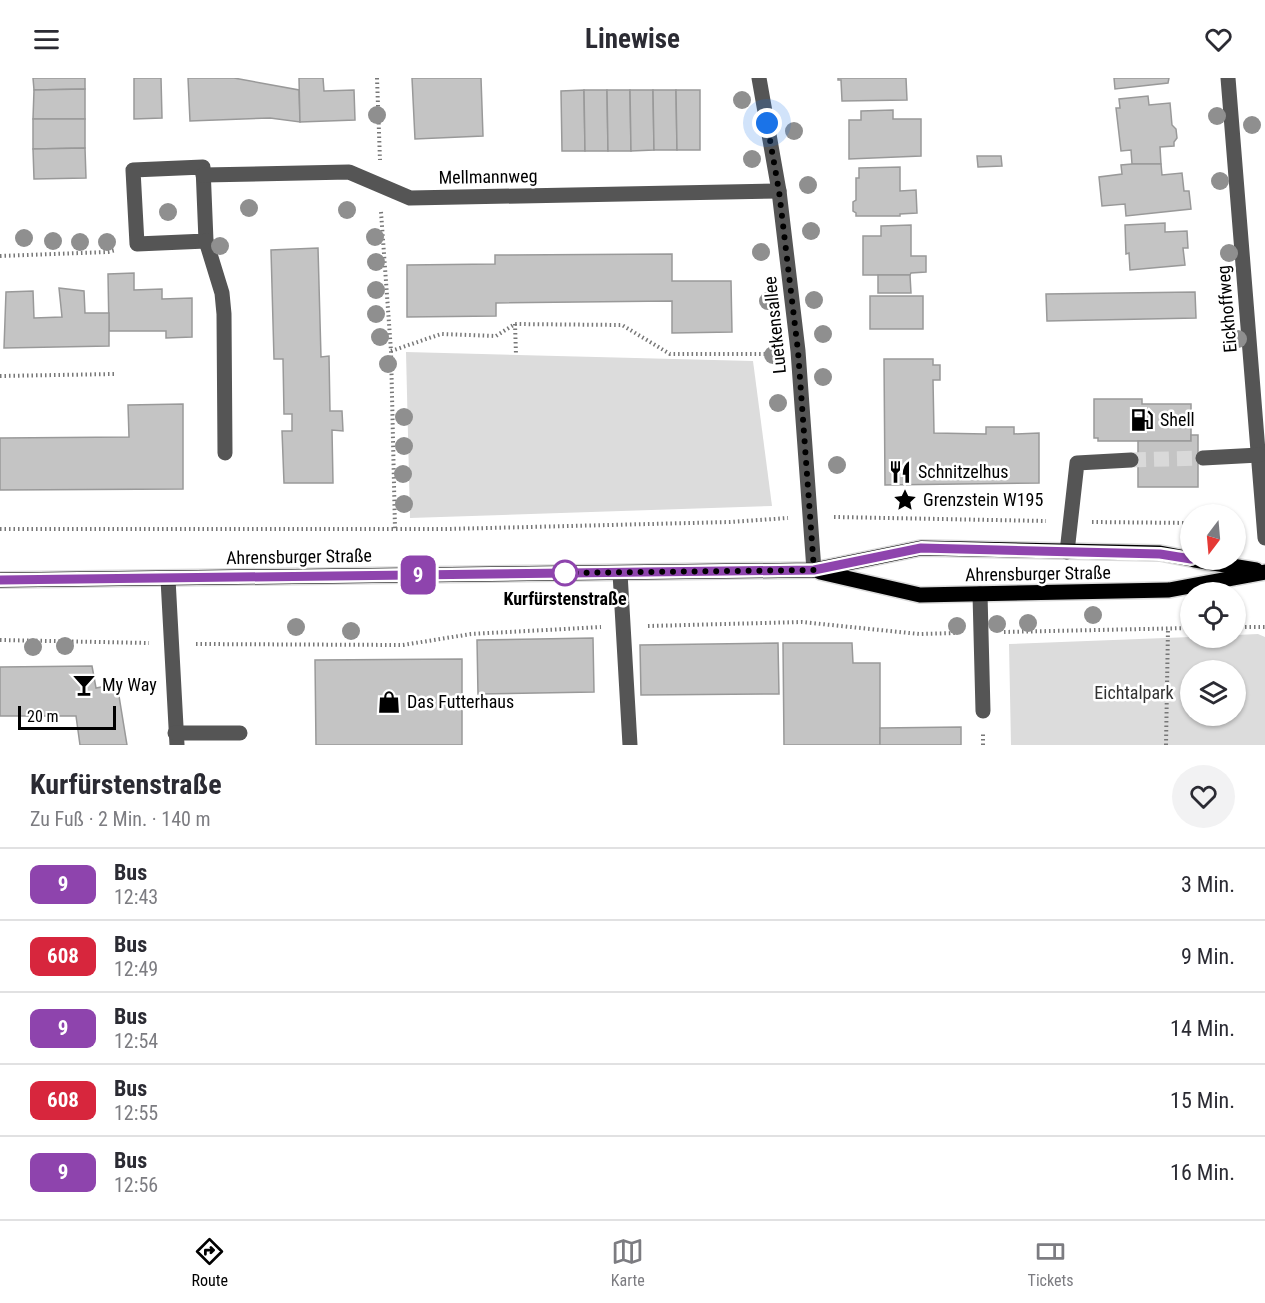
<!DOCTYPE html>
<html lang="de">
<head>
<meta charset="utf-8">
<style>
	body { margin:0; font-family:"Roboto Condensed",sans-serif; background:#f2f2f3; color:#2b2b33; height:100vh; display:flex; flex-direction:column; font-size:22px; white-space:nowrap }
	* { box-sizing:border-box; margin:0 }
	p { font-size:20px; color:#7c7c81 }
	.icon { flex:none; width:33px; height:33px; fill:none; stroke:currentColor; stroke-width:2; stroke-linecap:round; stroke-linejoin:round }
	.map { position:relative; height:667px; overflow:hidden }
	.panel { display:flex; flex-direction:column; background:#fff; flex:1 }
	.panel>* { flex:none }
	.badge { padding:0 12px; border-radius:9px; font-size:21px; line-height:39px }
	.needle { width:39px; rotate:196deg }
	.controls { position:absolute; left:1180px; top:426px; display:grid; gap:12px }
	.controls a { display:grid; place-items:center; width:66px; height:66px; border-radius:50%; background:#fff; box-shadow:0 2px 4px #0004; font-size:30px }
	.scale { position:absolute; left:18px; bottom:15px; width:98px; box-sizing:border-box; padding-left:6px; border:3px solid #000; border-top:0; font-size:16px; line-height:21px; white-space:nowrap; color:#000; -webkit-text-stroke:4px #fff; paint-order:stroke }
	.you { position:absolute; width:30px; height:30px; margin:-15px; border:4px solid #fff; border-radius:50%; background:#1a73e8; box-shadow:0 0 0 9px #1a73e833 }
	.map>.badge { position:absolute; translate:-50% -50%; box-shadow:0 0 0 3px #fff }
	.round { display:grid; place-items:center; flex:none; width:63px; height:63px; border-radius:32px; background:#f2f2f3 }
	.headline { display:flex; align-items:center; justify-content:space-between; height:102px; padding:0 30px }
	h1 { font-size:28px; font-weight:700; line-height:45px }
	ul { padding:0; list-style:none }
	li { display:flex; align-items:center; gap:18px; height:72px; padding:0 30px; border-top:2px solid #e1e1e2 }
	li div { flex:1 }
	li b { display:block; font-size:22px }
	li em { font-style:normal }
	li .badge { min-width:66px; font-weight:700; text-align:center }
	header { display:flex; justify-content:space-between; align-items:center; height:78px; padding:0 30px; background:#fff; font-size:27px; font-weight:700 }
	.menu { display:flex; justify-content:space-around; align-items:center; height:84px; border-top:2px solid #e1e1e2; background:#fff; font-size:16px; color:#7c7c81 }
	.menu a { display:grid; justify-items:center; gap:3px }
	.menu .selected { color:#000 }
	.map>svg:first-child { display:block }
	.green { fill:#dcdcdc; fill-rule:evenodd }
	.building { fill:#c4c4c4; stroke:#999; stroke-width:1.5 }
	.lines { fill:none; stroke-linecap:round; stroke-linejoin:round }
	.minor-tunnel { stroke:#d9d9d9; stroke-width:15; stroke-dasharray:15 8; stroke-linecap:butt }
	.major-casing { stroke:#dbdbdb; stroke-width:18 }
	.path { stroke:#777; stroke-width:4; stroke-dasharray:1.5 3; stroke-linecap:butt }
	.minor { stroke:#555; stroke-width:15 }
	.major { stroke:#000; stroke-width:15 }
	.tree { fill:#8f8f8f }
	.line-casing { stroke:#fff; stroke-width:14 }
	.line { stroke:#8e44ad; stroke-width:9 }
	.walk { stroke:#000; stroke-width:6; stroke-dasharray:0 10.8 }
	.stop-dot { fill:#fff; stroke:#8e44ad; stroke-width:3 }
	.labels { text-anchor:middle; stroke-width:5; stroke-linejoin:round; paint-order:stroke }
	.street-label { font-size:18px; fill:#000; stroke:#fff }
	.poi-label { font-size:18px; fill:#000; stroke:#fff; text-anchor:start }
	.stop-label { font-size:18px; font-weight:bold; fill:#000; stroke:#fff }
	.park-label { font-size:18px; fill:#333; stroke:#fff }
</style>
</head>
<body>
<header><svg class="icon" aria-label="menu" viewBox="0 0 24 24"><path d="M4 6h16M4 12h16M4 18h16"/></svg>Linewise<svg class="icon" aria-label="heart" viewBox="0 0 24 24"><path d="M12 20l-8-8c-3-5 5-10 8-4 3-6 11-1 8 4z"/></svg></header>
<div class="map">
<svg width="1265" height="667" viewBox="0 0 1265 667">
	<rect width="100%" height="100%" fill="#fff"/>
	<g class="green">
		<path d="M 406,274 L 753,283 L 772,428 L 410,440 Z"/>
		<path d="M 1258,556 L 1265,559 L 1265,667 L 1011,667 L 1009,566 L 1191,559 L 1236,560 L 1236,557 ZM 1191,592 L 1236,592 L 1236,638 L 1191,638 Z"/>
	</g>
	<g class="building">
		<path d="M 33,0 L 85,0 L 85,11 L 34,12 Z"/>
		<path d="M 134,0 L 161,0 L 162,40 L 134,41 Z"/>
		<path d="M 188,0 L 234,0 L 299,12 L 300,44 L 270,40 L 190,43 Z"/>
		<path d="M 299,0 L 323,0 L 324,13 L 354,12 L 355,42 L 300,44 Z"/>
		<path d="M 412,0 L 481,0 L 483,58 L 415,61 Z"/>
		<path d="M 838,0 L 906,0 L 907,22 L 842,23 L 841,2 L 838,2 Z"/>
		<path d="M 1114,0 L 1169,0 L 1168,5 L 1115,11 Z"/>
		<path d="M 85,11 L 85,41 L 33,41 L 34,12 Z"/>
		<path d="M 584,12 L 585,73 L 562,73 L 561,13 Z"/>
		<path d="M 584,12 L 607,12 L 608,73 L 585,73 Z"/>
		<path d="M 607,12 L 630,12 L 631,73 L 608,73 Z"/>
		<path d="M 630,12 L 653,12 L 654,72 L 631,73 Z"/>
		<path d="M 653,12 L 676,12 L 677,72 L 654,72 Z"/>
		<path d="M 676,12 L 700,12 L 700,72 L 677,72 Z"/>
		<path d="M 1148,18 L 1149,27 L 1170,25 L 1172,47 L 1176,51 L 1177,60 L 1174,64 L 1174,68 L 1160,69 L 1161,86 L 1132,86 L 1131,72 L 1121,73 L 1116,30 L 1120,30 L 1119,21 Z"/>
		<path d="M 893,32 L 893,41 L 921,41 L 921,78 L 849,81 L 849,42 L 861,42 L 861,33 Z"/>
		<path d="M 33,41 L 85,41 L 85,70 L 33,71 Z"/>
		<path d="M 85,70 L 86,100 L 34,101 L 33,71 Z"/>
		<path d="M 977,78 L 1001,78 L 1002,88 L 978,89 Z"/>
		<path d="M 1132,86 L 1161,86 L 1162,97 L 1182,95 L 1184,113 L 1189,113 L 1191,131 L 1126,138 L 1125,126 L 1102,128 L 1099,99 L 1122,96 L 1121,87 Z"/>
		<path d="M 900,89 L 900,113 L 916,112 L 917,135 L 900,136 L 900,138 L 856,138 L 856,135 L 853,133 L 853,124 L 856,122 L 856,100 L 859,100 L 859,90 Z"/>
		<path d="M 1165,145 L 1165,154 L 1187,153 L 1188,170 L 1183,170 L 1185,187 L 1130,192 L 1129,175 L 1126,176 L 1125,147 Z"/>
		<path d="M 911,147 L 911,178 L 926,178 L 926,194 L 911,195 L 910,197 L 863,197 L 863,158 L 881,158 L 881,148 Z"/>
		<path d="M 318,170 L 321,279 L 329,278 L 330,333 L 342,333 L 343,353 L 332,352 L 333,405 L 284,405 L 282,353 L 292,353 L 292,336 L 284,336 L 283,281 L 274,281 L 271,172 Z"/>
		<path d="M 672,176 L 672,203 L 731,203 L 732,254 L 672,255 L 672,223 L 496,225 L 496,238 L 407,239 L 407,187 L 495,186 L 495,177 Z"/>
		<path d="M 134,195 L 134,212 L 162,211 L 162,221 L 192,220 L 192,259 L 166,260 L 166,253 L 109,253 L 108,196 Z"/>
		<path d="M 878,197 L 910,197 L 911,215 L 878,215 Z"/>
		<path d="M 59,210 L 84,213 L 85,235 L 109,235 L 109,268 L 4,270 L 6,214 L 33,213 L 34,240 L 62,239 Z"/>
		<path d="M 1195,214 L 1196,240 L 1047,243 L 1046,216 Z"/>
		<rect x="870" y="218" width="53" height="33"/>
		<path d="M 884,281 L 933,281 L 933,287 L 940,287 L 940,302 L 933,302 L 934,355 L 986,356 L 986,349 L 1014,349 L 1014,356 L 1039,355 L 1039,405 L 885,407 Z"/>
		<path d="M 1094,321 L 1142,321 L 1142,326 L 1191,326 L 1191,363 L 1098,363 L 1098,360 L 1094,360 Z"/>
		<path d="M 183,326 L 183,411 L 0,412 L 0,360 L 129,359 L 128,327 Z"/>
		<path d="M 1191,357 L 1198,357 L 1198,409 L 1138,409 L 1138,363 L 1191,363 Z"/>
		<path d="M 593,560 L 594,614 L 478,616 L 477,562 Z"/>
		<path d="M 778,565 L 779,616 L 641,617 L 640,567 Z"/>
		<path d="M 783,565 L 852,565 L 853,585 L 880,585 L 880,667 L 784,667 Z"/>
		<path d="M 462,581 L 462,667 L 316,667 L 315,582 Z"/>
		<path d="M 92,588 L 96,610 L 117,606 L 127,667 L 80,667 L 76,638 L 0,638 L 0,589 Z"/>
		<path d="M 961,649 L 961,667 L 880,667 L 880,650 Z"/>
	</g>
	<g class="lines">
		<path class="minor-tunnel" d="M 1131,382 L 1203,380"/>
		<g class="major-casing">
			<g id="major">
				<path d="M 1195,482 L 1256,492"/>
				<path d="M 820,494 L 920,517 L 1169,512 L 1265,494"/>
				<path d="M 0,502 L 814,492 L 921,470 L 1160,475 L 1191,481"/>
			</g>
		</g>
		<g class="path">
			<path d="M 377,0 L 380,82"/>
			<path d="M 381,134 L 391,273 L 395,451"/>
			<path d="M 0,178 L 108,174 L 116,172"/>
			<path d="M 515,246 L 516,277"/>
			<path d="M 391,273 L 441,256 L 496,258 L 515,246 L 622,247 L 670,276 L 774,276"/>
			<path d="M 0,298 L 114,296"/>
			<path d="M 834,439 L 1046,443"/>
			<path d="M 1092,444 L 1191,445"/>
			<path d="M 0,451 L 448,451 L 730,444 L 788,440"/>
			<path d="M 648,548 L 802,544 L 919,556 L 957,555"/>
			<path d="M 1236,549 L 1265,549"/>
			<path d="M 1004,554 L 1191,550"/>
			<path d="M 0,562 L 149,565"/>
			<path d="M 196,566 L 403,567 L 471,556 L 601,549"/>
			<path d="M 983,667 L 983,654"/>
			<path d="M 1166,667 L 1168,550"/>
		</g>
		<g class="minor">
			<path d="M 759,0 L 779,113 L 798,273 L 814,492"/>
			<path d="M 1228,0 L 1265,460"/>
			<path d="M 203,89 L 206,163 L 137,166 L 133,92 Z"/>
			<path d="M 203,97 L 349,94 L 410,120 L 779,113"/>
			<path d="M 206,163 L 222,215 L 224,236 L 225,375"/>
			<path d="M 1203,380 L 1259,377"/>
			<path d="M 1067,474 L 1077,385 L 1131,382"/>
			<path d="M 620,495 L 630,667"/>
			<path d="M 168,501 L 177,667"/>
			<path d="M 980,516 L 983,633"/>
			<path d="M 175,655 L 240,655"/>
		</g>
		<use href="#major" class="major"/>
	</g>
	<g class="tree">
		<circle cx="742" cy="22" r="9"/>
		<circle cx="377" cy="37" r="9"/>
		<circle cx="1217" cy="38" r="9"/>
		<circle cx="1252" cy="47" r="9"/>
		<circle cx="794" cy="53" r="9"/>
		<circle cx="752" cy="81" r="9"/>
		<circle cx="1220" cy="103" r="9"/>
		<circle cx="808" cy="107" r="9"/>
		<circle cx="249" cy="130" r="9"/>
		<circle cx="347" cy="132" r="9"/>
		<circle cx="168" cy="134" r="9"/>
		<circle cx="811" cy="153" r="9"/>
		<circle cx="375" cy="159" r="9"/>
		<circle cx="24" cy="160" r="9"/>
		<circle cx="53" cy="163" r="9"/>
		<circle cx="80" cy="164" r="9"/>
		<circle cx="107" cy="164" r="9"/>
		<circle cx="220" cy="168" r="9"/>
		<circle cx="761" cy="174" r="9"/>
		<circle cx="1229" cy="175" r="9"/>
		<circle cx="376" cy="184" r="9"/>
		<circle cx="376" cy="212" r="9"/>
		<circle cx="814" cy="222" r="9"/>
		<circle cx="768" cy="223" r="9"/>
		<circle cx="376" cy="236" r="9"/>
		<circle cx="823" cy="256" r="9"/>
		<circle cx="380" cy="259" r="9"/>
		<circle cx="1238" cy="261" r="9"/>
		<circle cx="773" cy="277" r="9"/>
		<circle cx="388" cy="286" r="9"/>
		<circle cx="823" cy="299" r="9"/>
		<circle cx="778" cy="325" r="9"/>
		<circle cx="404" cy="339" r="9"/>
		<circle cx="404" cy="368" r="9"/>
		<circle cx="837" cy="387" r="9"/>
		<circle cx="403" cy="396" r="9"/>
		<circle cx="404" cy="426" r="9"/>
		<circle cx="1093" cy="537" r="9"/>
		<circle cx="1028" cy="545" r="9"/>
		<circle cx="997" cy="546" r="9"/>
		<circle cx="957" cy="548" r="9"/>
		<circle cx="296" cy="549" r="9"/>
		<circle cx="351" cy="553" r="9"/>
		<circle cx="65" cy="568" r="9"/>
		<circle cx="33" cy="569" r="9"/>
	</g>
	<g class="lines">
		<g class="line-casing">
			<path id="line" d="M 0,502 L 814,492 L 921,470 L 1160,476 L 1191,481"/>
		</g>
		<use href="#line" class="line"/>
		<path class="walk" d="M 565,495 L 814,492 L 798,273 L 779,113 L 767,45"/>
	</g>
	<defs>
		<g id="fuel-bare" transform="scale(1.8)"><path d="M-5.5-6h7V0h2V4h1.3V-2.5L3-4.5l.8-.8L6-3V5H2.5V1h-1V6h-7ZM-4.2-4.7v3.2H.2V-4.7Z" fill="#000" stroke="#fff" stroke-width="2.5" paint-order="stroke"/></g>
		<g id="restaurant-bare" transform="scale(1.8)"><path d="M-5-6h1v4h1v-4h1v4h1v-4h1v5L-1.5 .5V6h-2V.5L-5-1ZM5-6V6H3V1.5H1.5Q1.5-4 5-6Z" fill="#000" stroke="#fff" stroke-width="2.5" paint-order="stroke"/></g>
		<g id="sight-bare" transform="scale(1.8)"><path d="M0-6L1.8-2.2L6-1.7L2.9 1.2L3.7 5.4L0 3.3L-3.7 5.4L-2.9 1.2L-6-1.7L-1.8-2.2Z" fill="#000" stroke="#fff" stroke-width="2.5" paint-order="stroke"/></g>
		<g id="bar-bare" transform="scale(1.8)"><path d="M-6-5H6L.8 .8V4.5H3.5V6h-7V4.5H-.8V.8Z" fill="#000" stroke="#fff" stroke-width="2.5" paint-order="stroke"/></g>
		<g id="shop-bare" transform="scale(1.8)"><path d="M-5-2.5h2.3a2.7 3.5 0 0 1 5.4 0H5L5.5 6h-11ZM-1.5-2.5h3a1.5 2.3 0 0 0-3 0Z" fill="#000" stroke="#fff" stroke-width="2.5" paint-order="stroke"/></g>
	</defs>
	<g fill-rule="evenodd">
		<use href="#fuel-bare" x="1142" y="342"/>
		<use href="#restaurant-bare" x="900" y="394"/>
		<use href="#sight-bare" x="905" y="422"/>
		<use href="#bar-bare" x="84" y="607"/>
		<use href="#shop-bare" x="389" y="624"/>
	</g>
	<circle class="stop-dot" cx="565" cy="495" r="12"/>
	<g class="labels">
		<g class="street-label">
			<text transform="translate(488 99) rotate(-1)" y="6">Mellmannweg</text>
			<text transform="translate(1227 231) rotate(-95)" y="6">Eickhoffweg</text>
			<text transform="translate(775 247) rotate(-96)" y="6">Luetkensallee</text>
			<text transform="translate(299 479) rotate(-1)" y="6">Ahrensburger Straße</text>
			<text transform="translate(1038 496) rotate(-1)" y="6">Ahrensburger Straße</text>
		</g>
		<g class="poi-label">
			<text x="1160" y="348">Shell</text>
			<text x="918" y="400">Schnitzelhus</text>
			<text x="923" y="428">Grenzstein W195</text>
			<text x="102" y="613">My Way</text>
			<text x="407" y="630">Das Futterhaus</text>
		</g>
		<g class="stop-label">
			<text x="565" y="527">Kurfürstenstraße</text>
		</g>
		<g class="park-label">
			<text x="1134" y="621">Eichtalpark</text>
		</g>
	</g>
</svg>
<div class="controls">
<a><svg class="needle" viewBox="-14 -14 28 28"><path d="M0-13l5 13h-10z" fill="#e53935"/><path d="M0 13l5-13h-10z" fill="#7c7c81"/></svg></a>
<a><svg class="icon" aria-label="locate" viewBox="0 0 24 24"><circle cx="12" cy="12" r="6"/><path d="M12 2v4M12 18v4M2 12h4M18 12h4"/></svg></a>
<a><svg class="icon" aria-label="layers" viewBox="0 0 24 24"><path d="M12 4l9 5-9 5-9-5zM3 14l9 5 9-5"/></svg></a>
</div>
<div class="scale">20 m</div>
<div class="you" style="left:767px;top:45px"></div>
<b class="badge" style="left:418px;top:497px;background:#8e44ad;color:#fff">9</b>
</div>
<section class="panel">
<div class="headline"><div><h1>Kurfürstenstraße</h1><p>Zu Fuß · 2 Min. · 140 m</p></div><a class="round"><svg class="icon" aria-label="heart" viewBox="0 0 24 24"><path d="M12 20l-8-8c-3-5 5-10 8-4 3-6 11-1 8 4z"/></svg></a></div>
<ul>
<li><span class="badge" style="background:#8e44ad;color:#fff">9</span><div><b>Bus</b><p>12:43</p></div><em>3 Min.</em></li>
<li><span class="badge" style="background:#d7263d;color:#fff">608</span><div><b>Bus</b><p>12:49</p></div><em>9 Min.</em></li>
<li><span class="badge" style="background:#8e44ad;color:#fff">9</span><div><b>Bus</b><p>12:54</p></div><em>14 Min.</em></li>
<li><span class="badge" style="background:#d7263d;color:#fff">608</span><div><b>Bus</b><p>12:55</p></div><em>15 Min.</em></li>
<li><span class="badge" style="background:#8e44ad;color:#fff">9</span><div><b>Bus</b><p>12:56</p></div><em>16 Min.</em></li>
</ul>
</section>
<nav class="menu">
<a class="selected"><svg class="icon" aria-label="directions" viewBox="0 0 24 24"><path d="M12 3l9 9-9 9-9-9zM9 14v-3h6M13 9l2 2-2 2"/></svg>Route</a>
<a><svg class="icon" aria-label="map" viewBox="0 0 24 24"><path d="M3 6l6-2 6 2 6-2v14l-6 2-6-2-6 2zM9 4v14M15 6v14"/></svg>Karte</a>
<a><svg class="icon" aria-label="tickets" viewBox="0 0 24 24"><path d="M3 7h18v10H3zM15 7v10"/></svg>Tickets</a>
</nav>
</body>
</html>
